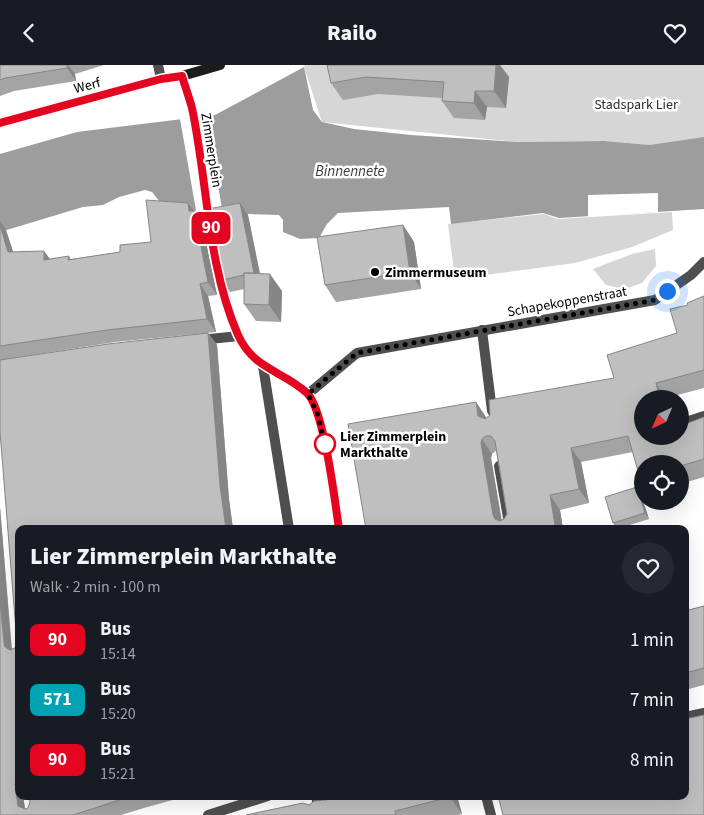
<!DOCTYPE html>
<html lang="en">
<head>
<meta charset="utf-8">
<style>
	body { margin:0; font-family:"Source Sans 3",sans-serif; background:#242831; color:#f1f3f6; height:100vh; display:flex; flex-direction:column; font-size:19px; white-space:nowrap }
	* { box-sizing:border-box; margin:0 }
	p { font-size:16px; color:#9ea1a6 }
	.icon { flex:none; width:28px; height:28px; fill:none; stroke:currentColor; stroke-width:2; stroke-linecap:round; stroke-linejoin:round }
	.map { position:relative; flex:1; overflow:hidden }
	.panel { position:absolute; left:15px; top:460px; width:674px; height:275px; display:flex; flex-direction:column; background:#171b24; border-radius:10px; box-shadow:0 5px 20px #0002 }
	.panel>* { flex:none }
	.badge { padding:0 10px; border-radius:8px; font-size:18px; line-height:32px }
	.needle { width:32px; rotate:224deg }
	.tools { position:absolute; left:634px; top:325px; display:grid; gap:10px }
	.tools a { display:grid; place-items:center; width:55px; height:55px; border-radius:50%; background:#171b24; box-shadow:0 5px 20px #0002; font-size:25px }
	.you { position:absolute; width:25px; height:25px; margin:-12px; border:4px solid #fff; border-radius:50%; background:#1a73e8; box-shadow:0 0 0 8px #1a73e833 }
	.map>.badge { position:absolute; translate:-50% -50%; box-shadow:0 0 0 2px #fff }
	.round { display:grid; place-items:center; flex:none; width:52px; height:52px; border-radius:26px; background:#242831 }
	.overview { display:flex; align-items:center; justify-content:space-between; height:85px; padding:0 15px }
	h1 { font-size:24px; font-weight:800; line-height:38px }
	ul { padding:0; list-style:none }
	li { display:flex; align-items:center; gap:15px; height:60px; padding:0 15px }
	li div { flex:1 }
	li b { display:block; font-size:19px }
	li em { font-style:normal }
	li .badge { min-width:55px; font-weight:700; text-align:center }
	header { display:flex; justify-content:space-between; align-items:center; height:65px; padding:0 15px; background:#171b24; font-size:22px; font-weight:800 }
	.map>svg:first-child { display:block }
	.green { fill:#d6d6d6 }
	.water { fill:#9d9d9d }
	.pier { fill:#fff }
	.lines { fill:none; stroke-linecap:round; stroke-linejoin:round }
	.street { stroke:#4f4f4f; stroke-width:10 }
	.secondary { stroke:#1c1c1c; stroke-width:10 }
	.wall { fill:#a4a4a4; fill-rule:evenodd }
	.shaded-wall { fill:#868686 }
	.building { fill:#bfbfbf; stroke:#868686; fill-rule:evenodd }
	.line-casing { stroke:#fff; stroke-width:11 }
	.line { stroke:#e40521; stroke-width:8 }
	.walk { stroke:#000; stroke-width:5; stroke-dasharray:0 9 }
	.poi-dot { fill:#000; stroke:#fff; stroke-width:2 }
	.stop-dot { fill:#fff; stroke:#e40521; stroke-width:2.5 }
	.labels { text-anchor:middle; stroke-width:5; stroke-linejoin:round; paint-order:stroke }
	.street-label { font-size:14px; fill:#000; stroke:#fff }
	.park-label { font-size:14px; fill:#2d2d2d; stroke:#fff }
	.poi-label { font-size:14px; font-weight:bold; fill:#000; stroke:#fff; text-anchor:start }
	.stop-label { font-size:14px; font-weight:bold; fill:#000; stroke:#fff; text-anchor:start }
	.water-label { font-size:15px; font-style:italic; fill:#3e3e3e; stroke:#fff }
</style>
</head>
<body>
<header><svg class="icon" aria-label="back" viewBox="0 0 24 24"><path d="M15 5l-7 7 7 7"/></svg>Railo<svg class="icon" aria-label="heart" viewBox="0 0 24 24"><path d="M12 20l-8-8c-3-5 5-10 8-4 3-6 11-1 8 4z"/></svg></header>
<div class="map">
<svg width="704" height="750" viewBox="0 0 704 750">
	<rect width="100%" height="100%" fill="#fff"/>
	<g class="green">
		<path d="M 305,0 L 704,0 L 704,79 L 650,80 L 605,76 L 518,77 L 322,57 L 304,2 Z"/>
		<path d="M 672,147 L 673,165 L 632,182 L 575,198 L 455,214 L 448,159 L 544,149 L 558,154 Z"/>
		<path d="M 655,184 L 656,201 L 642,218 L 625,224 L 606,220 L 593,204 L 632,189 Z"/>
	</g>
	<path class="water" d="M 304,2 L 313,45 L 322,57 L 354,64 L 411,70 L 518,77 L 605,76 L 650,80 L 704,72 L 704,144 L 559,153 L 543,148 L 451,159 L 449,142 L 338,148 L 327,159 L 319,173 L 300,174 L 283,167 L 283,155 L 279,150 L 248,149 L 222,154 L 196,150 L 160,137 L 152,127 L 145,125 L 119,132 L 103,140 L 83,142 L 0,167 L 0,89 L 77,67 L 215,50 Z"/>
	<g class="pier">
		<path d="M 206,51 L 224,155 L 197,151 L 180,54 Z"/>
		<path d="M 658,128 L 658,147 L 588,152 L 588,130 Z"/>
	</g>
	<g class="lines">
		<g class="street">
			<path d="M 158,0 L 161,14"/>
			<path d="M 182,11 C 185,21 189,32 192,43 C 208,118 207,199 238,270 C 254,305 282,305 307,328 C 324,344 335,437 339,464"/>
			<path d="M 482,265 L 492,346"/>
			<path d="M 200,275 L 239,271"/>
			<path d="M 263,301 L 289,464"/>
			<path d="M 308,329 L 357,288 L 655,235 L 691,210 L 704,197"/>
			<path d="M 680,359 L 704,351"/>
			<path d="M 499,401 L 510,464"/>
			<path d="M 685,652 L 704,648"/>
			<path d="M 316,731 L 320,750"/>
			<path d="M 486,731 L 491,750"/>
			<path d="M 208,750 L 268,731"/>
		</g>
		<path class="secondary" d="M 0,58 L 161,14 L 182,11 L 220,0"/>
	</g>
	<g class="wall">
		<path d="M 0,0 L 104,0 L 75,9 L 76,16 L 14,26 L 0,31 Z"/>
		<path d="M 327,0 L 500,0 L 509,12 L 506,43 L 487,42 L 485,55 L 454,53 L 442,36 L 442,33 L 378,29 L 343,35 L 331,18 Z"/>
		<path d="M 188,138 L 202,158 L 217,230 L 208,231 L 216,267 L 115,277 L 0,295 L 0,156 L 6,165 L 13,187 L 50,194 L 69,191 L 71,194 L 120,187 L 151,177 Z"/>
		<path d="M 240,138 L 248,150 L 260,208 L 282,226 L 281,257 L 256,256 L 244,239 L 244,224 L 230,227 L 222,215 Z"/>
		<path d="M 403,160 L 414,177 L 421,224 L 336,237 L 325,220 Z"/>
		<path d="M 704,231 L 704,323 L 666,333 L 666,334 L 642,334 L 680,371 L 704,352 L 704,412 L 680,419 L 680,399 L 642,399 L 642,416 L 640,413 L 633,387 L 581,397 L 589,438 L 560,445 L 563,464 L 366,464 L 476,337 L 486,353 L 614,313 L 677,268 L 688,240 ZM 496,386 L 507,449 L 504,454 L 502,456 L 491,393 L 492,389 Z"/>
		<path d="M 208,268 L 217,280 L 229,434 L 233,464 L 19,464 L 19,731 L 23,731 L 25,744 L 28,743 L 30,737 L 29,731 L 187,731 L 144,743 L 121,750 L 0,750 L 0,442 L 12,584 L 15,583 L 17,578 L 0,367 L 0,295 L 108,279 Z"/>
		<path d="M 637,422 L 641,428 L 642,436 L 643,436 L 649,454 L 617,464 L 613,458 Z"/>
		<path d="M 685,538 L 687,545 L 704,541 L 704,620 L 685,625 Z"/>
		<path d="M 457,731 L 462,749 L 458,750 L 246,750 L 309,740 Z"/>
	</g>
	<g class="shaded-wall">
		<path d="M 67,0 L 68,0 L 75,9 L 76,16 L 67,3 Z"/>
		<path d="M 496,0 L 500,0 L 509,12 L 506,43 L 494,26 Z"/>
		<path d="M 475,26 L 487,42 L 485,55 L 474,38 Z"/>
		<path d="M 188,138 L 202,158 L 217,230 L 208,217 L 189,146 Z"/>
		<path d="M 240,138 L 248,150 L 262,220 L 254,208 Z"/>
		<path d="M 0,156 L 6,165 L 17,199 L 8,187 L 0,160 Z"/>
		<path d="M 403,160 L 414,177 L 421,224 L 410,207 Z"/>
		<path d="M 44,186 L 53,198 L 44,195 Z"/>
		<path d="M 270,209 L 282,226 L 281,257 L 269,240 Z"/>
		<path d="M 200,219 L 208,231 L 216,267 L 207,254 Z"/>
		<path d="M 208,268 L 217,280 L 229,434 L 233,464 L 226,464 L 220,421 Z"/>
		<path d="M 656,318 L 666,333 L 666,334 L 660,334 Z"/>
		<path d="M 476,337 L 486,352 L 488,366 L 478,351 Z"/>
		<path d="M 482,374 L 492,389 L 491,393 L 503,464 L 495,454 L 493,450 L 481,378 Z"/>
		<path d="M 571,383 L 581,397 L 589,438 L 579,424 Z"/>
		<path d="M 637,422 L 641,428 L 642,436 L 643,436 L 649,454 L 645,448 Z"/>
		<path d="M 550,430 L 560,445 L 563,464 L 558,464 L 555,460 Z"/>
		<path d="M 0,442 L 12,591 L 5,582 L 4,578 L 0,535 Z"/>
		<path d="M 18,713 L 19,714 L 19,731 L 23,731 L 26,750 L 18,741 L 15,719 Z"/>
		<path d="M 450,731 L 457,731 L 462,749 L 450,732 Z"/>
	</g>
	<g class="building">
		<path d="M 0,0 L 67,0 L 67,3 L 5,13 L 0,15 Z"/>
		<path d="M 327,0 L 496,0 L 494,26 L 475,26 L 474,38 L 442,36 L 444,17 L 366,12 L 331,18 Z"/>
		<path d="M 146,135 L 188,138 L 189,146 L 194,146 L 208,217 L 200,219 L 207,254 L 107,265 L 0,281 L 0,160 L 8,187 L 44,186 L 44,195 L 69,191 L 68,195 L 120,187 L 120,180 L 151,177 Z"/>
		<path d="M 240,138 L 254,208 L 244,208 L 244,210 L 222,215 L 208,144 Z"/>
		<path d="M 403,160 L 410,207 L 325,220 L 317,172 Z"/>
		<path d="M 244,208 L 270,209 L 269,240 L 244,239 Z"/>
		<path d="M 704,231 L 704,305 L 656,318 L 660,334 L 642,334 L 642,371 L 680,371 L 680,361 L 704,352 L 704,394 L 680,401 L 680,399 L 642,399 L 642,412 L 640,413 L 628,371 L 571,383 L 579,424 L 550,430 L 555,460 L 543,464 L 366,464 L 348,359 L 476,337 L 478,351 L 485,354 L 490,350 L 489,335 L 614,313 L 607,290 L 677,268 L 670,244 L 688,240 L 687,238 ZM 486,371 L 491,371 L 495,376 L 507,449 L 504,454 L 500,456 L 495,454 L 493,450 L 481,378 L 482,374 Z"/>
		<path d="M 208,268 L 220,421 L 226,464 L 19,464 L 19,713 L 18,713 L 15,719 L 18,741 L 25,744 L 28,743 L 30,737 L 29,731 L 132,731 L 73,750 L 0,750 L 0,535 L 4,578 L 5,582 L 10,585 L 15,583 L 17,578 L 0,367 L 0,295 L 108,279 Z"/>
		<path d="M 637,422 L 645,448 L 613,458 L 605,432 Z"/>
		<path d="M 704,541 L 704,603 L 685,608 L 685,546 Z"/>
		<path d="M 704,650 L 704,750 L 503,750 L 498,731 L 685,731 L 685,654 Z"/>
		<path d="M 326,731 L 450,731 L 450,732 L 395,746 L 396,750 L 246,750 L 303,738 L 309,740 L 314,736 L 327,735 Z"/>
	</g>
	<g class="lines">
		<g class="line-casing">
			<path id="line" d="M 0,58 L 161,14 L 182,11 C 185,21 189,32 192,43 C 208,119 207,199 238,270 C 254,305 282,305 307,328 C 324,344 335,437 339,464"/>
		</g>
		<use href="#line" class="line"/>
		<path class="walk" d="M 325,379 L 326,386 L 318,350 L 308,329 L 357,288 L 655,235 L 667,226"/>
	</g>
	<circle class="poi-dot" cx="375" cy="207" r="5"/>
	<circle class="stop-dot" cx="325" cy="379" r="10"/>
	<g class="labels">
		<g class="street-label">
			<text transform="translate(87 20) rotate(-15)" y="5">Werf</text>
			<text transform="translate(212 85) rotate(81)" y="5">Zimmerplein</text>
			<text transform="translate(567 236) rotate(-10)" y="5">Schapekoppenstraat</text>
		</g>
		<g class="park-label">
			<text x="636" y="44">Stadspark Lier</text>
		</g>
		<g class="poi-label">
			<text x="385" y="212">Zimmermuseum</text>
		</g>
		<g class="stop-label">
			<text x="340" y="376">Lier Zimmerplein<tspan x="340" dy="16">Markthalte</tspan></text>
		</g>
		<g class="water-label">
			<text x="350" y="111">Binnennete</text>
		</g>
	</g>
</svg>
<div class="tools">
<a><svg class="needle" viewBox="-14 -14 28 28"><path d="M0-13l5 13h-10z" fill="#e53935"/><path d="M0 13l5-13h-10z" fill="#9ea1a6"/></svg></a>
<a><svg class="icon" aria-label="locate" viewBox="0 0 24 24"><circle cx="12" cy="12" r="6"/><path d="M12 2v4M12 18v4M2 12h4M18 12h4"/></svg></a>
</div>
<div class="you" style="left:667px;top:226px"></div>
<b class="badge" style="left:211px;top:163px;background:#e40521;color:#fff">90</b>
<section class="panel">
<div class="overview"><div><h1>Lier Zimmerplein Markthalte</h1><p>Walk · 2 min · 100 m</p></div><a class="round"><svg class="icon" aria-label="heart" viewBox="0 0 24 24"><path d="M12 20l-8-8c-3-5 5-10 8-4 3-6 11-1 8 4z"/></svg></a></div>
<ul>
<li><span class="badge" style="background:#e40521;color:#fff">90</span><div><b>Bus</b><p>15:14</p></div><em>1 min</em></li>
<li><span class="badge" style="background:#00a3b4;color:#fff">571</span><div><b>Bus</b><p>15:20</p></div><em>7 min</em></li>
<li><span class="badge" style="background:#e40521;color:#fff">90</span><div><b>Bus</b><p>15:21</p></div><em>8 min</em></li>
</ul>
</section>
</div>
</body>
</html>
